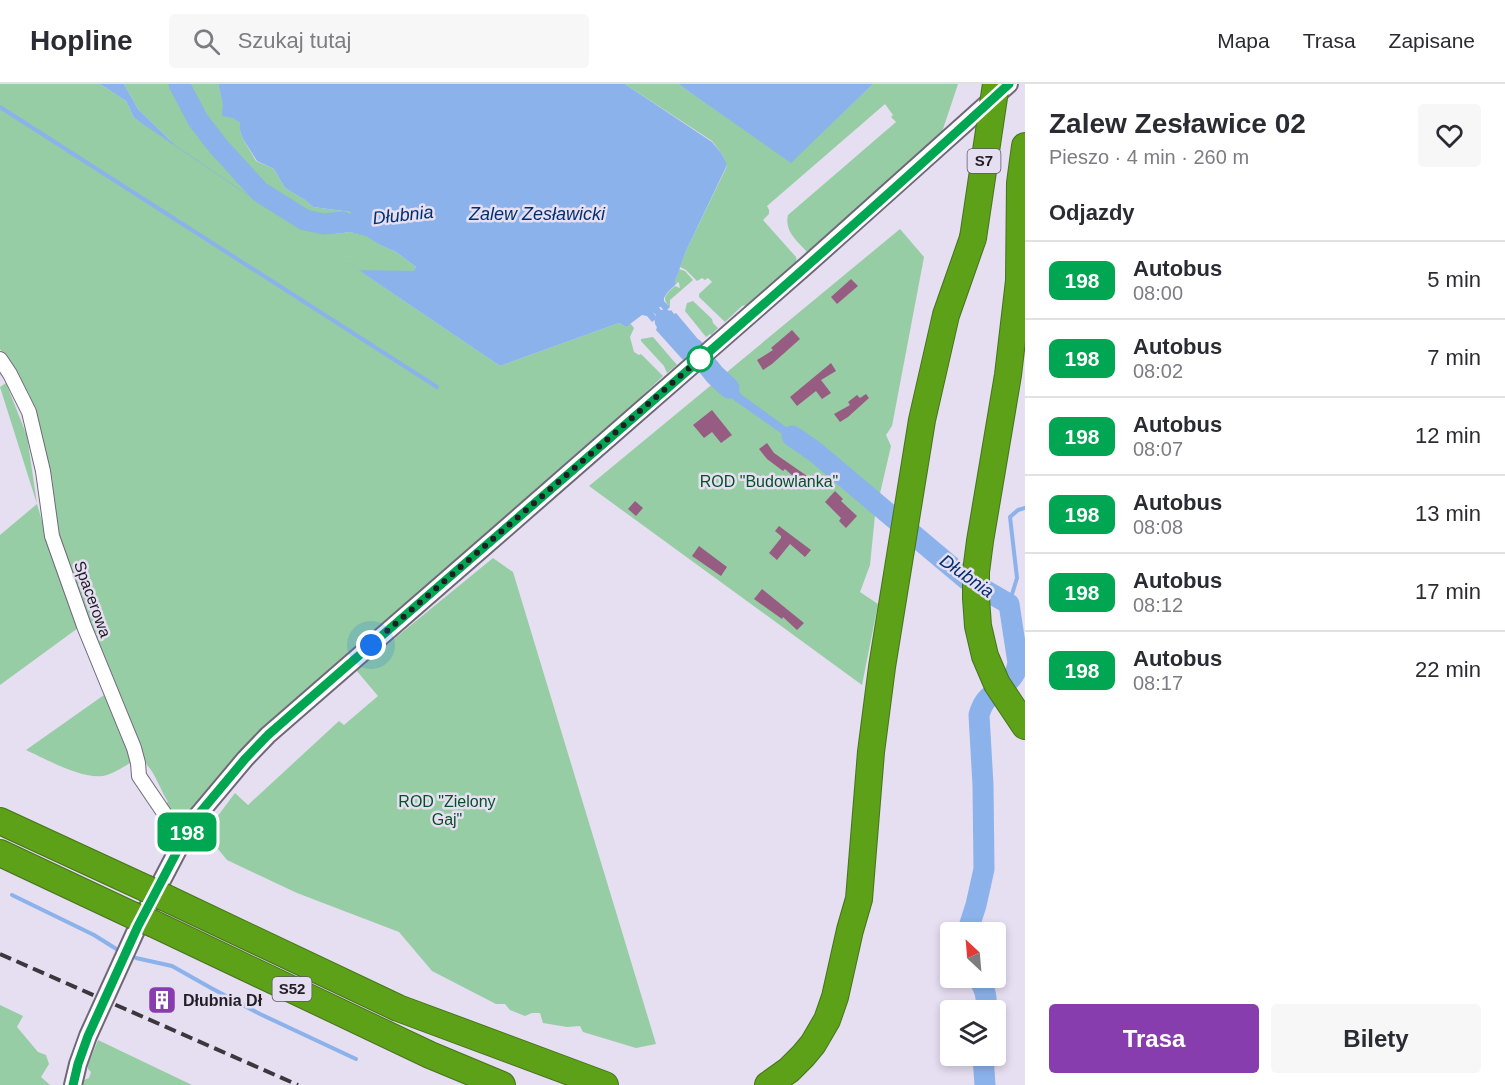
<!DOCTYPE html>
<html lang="pl">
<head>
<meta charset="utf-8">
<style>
	body { margin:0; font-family:Helvetica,sans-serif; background:#f7f7f7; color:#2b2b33; height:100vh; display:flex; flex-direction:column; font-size:22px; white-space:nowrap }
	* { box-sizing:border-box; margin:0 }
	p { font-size:20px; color:#7c7c81 }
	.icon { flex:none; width:33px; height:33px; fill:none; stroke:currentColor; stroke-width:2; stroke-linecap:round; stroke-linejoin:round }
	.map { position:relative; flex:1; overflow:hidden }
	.side { display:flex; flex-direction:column; background:#fff; width:480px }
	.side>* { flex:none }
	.badge { padding:0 12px; border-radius:9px; font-size:21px; line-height:39px }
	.needle { width:39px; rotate:334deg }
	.fabs { position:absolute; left:940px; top:838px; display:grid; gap:12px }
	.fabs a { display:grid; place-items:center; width:66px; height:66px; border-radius:6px; background:#fff; box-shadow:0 3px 9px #0003; font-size:30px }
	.you { position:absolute; width:30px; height:30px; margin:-15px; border:4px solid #fff; border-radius:50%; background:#1a73e8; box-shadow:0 0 0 9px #1a73e833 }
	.map>.badge { position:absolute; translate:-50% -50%; box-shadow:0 0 0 3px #fff }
	h2 { padding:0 24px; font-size:22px; line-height:54px }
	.round { display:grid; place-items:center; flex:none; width:63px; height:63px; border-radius:6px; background:#f7f7f7 }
	.headline { display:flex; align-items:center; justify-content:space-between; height:102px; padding:0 24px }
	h1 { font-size:28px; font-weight:600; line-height:45px }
	.primary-button { display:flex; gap:12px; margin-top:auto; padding:12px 24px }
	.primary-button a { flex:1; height:69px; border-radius:6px; background:#883dae; color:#fff; font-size:24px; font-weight:600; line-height:69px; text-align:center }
	.primary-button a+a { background:#f7f7f7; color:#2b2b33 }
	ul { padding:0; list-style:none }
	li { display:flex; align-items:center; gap:18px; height:78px; padding:0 24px; border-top:2px solid #e1e1e2 }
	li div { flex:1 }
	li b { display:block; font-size:22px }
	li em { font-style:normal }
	li .badge { min-width:66px; font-weight:700; text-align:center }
	header { display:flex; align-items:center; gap:36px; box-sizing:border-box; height:84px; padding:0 30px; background:#fff; border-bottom:2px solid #e1e1e2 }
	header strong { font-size:28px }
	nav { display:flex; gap:33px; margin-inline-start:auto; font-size:21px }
	.search { width:420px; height:54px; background:#f7f7f7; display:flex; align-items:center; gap:15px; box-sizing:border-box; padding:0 21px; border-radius:6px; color:#7c7c81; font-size:22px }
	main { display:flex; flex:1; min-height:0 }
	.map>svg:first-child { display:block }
	.green { fill:#96cda4 }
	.water { fill:#8bb2ea }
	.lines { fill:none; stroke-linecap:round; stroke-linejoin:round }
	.stream { stroke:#8bb2ea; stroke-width:4 }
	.river { stroke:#8bb2ea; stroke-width:21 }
	.building { fill:#975c82 }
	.minor-casing { stroke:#706879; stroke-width:16 }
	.tertiary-casing { stroke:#706879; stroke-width:20 }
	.motorway-casing { stroke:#47731c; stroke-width:28 }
	.minor { stroke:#fff; stroke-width:14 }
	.tertiary { stroke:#fff; stroke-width:16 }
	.motorway { stroke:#5ca117; stroke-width:26 }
	.rail { stroke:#3b373f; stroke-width:4; stroke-dasharray:12 6; stroke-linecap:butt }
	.motorway-bridge-casing { stroke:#47731c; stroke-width:28; stroke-linecap:butt }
	.motorway-bridge { stroke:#5ca117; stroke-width:26 }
	.line-casing { stroke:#fff; stroke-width:14 }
	.line { stroke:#00a651; stroke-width:9 }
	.walk { stroke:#211e25; stroke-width:6; stroke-dasharray:0 10.8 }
	.stop-dot { fill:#fff; stroke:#00a651; stroke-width:3 }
	.labels { text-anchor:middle; stroke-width:5; stroke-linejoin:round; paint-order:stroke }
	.shield { fill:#e6def1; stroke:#5c5862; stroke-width:1.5 }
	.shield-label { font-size:15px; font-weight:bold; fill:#211e25 }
	.park-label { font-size:16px; fill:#055127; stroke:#e6def1 }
	.street-label { font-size:16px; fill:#211e25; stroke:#e6def1 }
	.poi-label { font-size:16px; font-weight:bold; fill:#211e25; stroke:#e6def1; text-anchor:start }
	.water-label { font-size:18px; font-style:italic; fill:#003070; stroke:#e6def1 }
</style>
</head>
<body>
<header>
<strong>Hopline</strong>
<div class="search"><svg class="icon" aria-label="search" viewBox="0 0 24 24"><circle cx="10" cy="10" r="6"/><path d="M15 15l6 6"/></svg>Szukaj tutaj</div>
<nav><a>Mapa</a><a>Trasa</a><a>Zapisane</a></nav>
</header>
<main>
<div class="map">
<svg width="1025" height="1001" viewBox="0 0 1025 1001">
	<rect width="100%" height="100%" fill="#e6def1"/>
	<g class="green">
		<path d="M 0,0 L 100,0 L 126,17 L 134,34 L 172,58 L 138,25 L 124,0 L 218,0 C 222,16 226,29 240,39 L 240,47 L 243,55 L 256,77 L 274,85 L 285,104 L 305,116 L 313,123 L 351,128 L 347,133 L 318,136 L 333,150 L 350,148 L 366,151 L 380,161 L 396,168 L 416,183 L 413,187 L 360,187 L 500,282 L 619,239 L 626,243 L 630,239 L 634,244 L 630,253 L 634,268 L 639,271 L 641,270 L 663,292 L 641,313 L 640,319 L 188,732 C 182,727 179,729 174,733 L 164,720 L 168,718 C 161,707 155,689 147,681 L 90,542 L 62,466 L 18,293 L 14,283 L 13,283 L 0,265 Z"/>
		<path d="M 625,0 L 678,0 L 791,78 L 873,0 L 958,0 L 941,51 L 811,168 L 807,168 C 797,157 784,147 788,131 L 896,38 L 891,33 L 893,31 L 885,20 L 767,122 L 769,126 L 769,130 L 763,136 L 796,173 L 797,179 L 748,221 L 742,222 L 725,238 L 699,213 L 699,210 L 712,198 L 708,194 L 705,196 L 702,194 L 697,197 L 686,186 L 680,183 L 686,167 L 727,82 L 722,70 L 712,57 Z"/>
		<path d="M 900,145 L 924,173 L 892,342 L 886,351 L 891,362 L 875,431 L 870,481 L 860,508 L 878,520 L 862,601 L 589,402 Z"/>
		<path d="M 679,185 L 685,187 L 693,196 L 670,216 L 670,223 C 660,213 667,210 675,202 L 680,204 L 679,199 L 678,198 L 676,200 L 675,197 Z"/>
		<path d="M 693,217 L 712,235 L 713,239 L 718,244 L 711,251 L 710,250 L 706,253 L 685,227 L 687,219 Z"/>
		<path d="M 653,253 L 677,281 L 667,289 L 664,282 L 641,257 L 641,255 Z"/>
		<path d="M 6,299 L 27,352 L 37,420 L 56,485 L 78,544 L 0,601 L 0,451 L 37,420 L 0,303 Z"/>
		<path d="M 493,474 L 513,488 L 656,960 L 636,964 L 583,948 L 580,942 L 567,943 L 543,939 L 540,929 L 532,929 L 525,932 L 510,926 L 505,920 L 496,920 L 432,887 L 399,848 L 297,809 L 227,776 L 205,749 L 235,709 L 248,721 L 339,637 L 344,641 L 378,612 L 356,586 Z"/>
		<path d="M 104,611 L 133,677 C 125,682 116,688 107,691 C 86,698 46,675 26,666 Z"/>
		<path d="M 0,921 L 23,932 L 17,943 L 38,968 L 46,971 L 49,980 L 41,993 L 50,1001 L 0,1001 Z"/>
		<path d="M 98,956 L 192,1001 L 81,1001 L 82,997 L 89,994 L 91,988 L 88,985 L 88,981 Z"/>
	</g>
	<g class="water">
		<path d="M 100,0 L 124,0 L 138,25 L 175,61 L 358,186 L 413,187 L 416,183 L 396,168 L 380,161 L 366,152 L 350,148 L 333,150 L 311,143 L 318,136 L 347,133 L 351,128 L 313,123 L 305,116 L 285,104 L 274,85 L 257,77 L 243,55 L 240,47 L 240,39 L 233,34 L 222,32 L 223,20 L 218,0 L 625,0 L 712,58 L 722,70 L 727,81 L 686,167 L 675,197 L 676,200 L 667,209 L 664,214 L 664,217 L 670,223 L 665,228 L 661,223 L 659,223 L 664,231 L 660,235 L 653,228 L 657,234 L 652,238 L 647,232 L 642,231 L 626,243 L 619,239 L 500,282 L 134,34 L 126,17 Z"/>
		<path d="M 678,0 L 873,0 L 791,79 Z"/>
		<path d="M 671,226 L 674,230 L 676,229 L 702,260 L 683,276 L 656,246 L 657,243 L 655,240 L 659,236 L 662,239 L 667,235 L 668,236 L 693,264 L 694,263 L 667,230 Z"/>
		<path d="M 714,280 L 720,291 L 725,293 L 742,311 L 801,354 L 814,367 L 792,357 L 731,314 L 703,290 Z"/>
	</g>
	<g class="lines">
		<g class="stream">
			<path d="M 0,23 L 437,303"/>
			<path d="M 1009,520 L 1017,494 L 1010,433 L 1018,426 L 1025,424"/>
			<path d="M 12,811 L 94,851 L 118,866"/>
			<path d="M 136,874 L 172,882 L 211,904 L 260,930 L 356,975"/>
		</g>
		<g class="river">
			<path d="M 179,0 L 198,36 L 218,62 L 260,108 L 305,136 L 324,140 L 343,138"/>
			<path d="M 665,236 L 690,266 L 694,265 L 715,291 L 729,304"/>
			<path d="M 792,352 L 814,367 L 966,495 L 1009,520 L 1018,579 C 1016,597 1000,602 988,614 C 983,619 981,624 979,631 L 983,701 L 984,785 L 976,821 L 967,849"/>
			<path d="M 977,894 C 986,904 987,914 986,927"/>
			<path d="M 983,972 L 985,1001"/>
		</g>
	</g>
	<g class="building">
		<path d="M 851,195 L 858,202 L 837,220 L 831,213 Z"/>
		<path d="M 792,246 L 800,255 L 772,280 L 763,286 L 757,276 L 773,266 L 771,264 Z"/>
		<path d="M 831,279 L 836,287 L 821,296 L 831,309 L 822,315 L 816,307 L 797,322 L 790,313 Z"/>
		<path d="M 866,310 L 869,314 L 848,333 L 840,338 L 834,330 L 850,321 L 848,318 L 857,311 L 860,314 Z"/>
		<path d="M 712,326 L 732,351 L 721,359 L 712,348 L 704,354 L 693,341 Z"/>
		<path d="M 767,359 L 774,369 L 807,392 L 801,399 L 785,385 L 783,387 L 767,375 L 759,365 Z"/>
		<path d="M 835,407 L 843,415 L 841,417 L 857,432 L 846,444 L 839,437 L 841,434 L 825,418 Z"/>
		<path d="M 635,417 L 643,424 L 636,432 L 628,425 Z"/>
		<path d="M 779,442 L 811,466 L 805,473 L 790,460 L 777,476 L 769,469 L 781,454 L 781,452 L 775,447 Z"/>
		<path d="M 699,462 L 727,483 L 721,492 L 692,472 Z"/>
		<path d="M 762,505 L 804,539 L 797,546 L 783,533 L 782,535 L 754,515 Z"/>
	</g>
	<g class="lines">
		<g class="minor-casing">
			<path id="minor" d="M 0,275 L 10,290 L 29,328 L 43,387 L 52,452 L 84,542 L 134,664 L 138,679 L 139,692 L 183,757"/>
		</g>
		<g class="tertiary-casing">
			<path id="tertiary" d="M 73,1001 L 78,980 L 88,952 L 138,842 L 193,737 L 245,675 L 268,651 L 490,458 L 808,180 L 1009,0"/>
		</g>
		<g class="motorway-casing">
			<g id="motorway">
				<path d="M 1025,62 L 1020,99 L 1019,197 L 1008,291 L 980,457 L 976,488 L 976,514 L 978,542 L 985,572 L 997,600 L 1025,642"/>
				<path d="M 0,737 L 145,804"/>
				<path d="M 0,769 L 132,831"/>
				<path d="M 166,814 L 398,924 L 605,1001"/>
				<path d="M 154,840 L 430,971 L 502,1001"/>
				<path d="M 768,1001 L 789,986 L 803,972 L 813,960 L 827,936 L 835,913 L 850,846 L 859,815 L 871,668 L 882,583 L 922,336 L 946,231 L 973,154"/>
			</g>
		</g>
		<use href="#minor" class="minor"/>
		<use href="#tertiary" class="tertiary"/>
		<use href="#motorway" class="motorway"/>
		<path class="rail" d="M 0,870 L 298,1001"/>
		<g class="motorway-bridge-casing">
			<g id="motorway-bridge">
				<path d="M 973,154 L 996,0"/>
				<path d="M 145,804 L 166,814"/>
				<path d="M 132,831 L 154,840"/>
			</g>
		</g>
		<use href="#motorway-bridge" class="motorway-bridge"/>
	</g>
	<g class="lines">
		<g class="line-casing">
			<path id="line" d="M 73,1001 L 78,980 L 88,952 L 138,842 L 193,737 L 245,675 L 268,651 C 515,434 767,223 1009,0"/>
		</g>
		<use href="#line" class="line"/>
		<path class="walk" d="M 371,561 L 701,274 L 700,275"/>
	</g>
	<defs>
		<g id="building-square" transform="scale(1.5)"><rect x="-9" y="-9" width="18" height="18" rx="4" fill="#883dae" stroke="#e6def1"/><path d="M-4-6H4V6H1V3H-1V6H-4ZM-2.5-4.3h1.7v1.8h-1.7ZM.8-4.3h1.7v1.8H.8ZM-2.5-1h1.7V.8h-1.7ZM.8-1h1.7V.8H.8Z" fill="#fff"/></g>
	</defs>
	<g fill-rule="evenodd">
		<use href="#building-square" x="162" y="916"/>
	</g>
	<circle class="stop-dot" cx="700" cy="275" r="12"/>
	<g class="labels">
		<g class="shield">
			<rect x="967.5" y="65" width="33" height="24" rx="4.5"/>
			<rect x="272.5" y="893" width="39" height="24" rx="4.5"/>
		</g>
		<g class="shield-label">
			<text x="984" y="82">S7</text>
			<text x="292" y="910">S52</text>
		</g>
		<g class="park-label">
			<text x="769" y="403">ROD "Budowlanka"</text>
			<text x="447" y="723">ROD "Zielony<tspan x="447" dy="18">Gaj"</tspan></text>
		</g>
		<g class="street-label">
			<text transform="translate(93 515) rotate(70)" y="6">Spacerowa</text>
		</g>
		<g class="poi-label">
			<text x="183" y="922">Dłubnia Dł</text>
		</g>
		<g class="water-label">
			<text x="537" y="136">Zalew Zesławicki</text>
			<text transform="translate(403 131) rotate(-6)" y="6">Dłubnia</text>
			<text transform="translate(967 492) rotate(35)" y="6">Dłubnia</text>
		</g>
	</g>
</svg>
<div class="fabs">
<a><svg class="needle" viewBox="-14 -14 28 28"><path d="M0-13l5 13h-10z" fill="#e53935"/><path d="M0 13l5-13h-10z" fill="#7c7c81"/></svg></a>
<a><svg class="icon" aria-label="layers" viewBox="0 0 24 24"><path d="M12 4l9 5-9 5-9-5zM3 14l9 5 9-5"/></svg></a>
</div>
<div class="you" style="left:371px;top:561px"></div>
<b class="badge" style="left:187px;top:748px;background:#00a651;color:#fff">198</b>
</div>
<section class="side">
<div class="headline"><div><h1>Zalew Zesławice 02</h1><p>Pieszo · 4 min · 260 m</p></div><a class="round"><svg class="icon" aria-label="heart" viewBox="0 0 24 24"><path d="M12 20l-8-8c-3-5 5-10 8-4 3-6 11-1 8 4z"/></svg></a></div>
<h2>Odjazdy</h2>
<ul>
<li><span class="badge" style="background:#00a651;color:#fff">198</span><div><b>Autobus</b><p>08:00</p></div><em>5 min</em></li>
<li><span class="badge" style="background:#00a651;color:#fff">198</span><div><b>Autobus</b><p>08:02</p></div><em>7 min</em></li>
<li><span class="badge" style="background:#00a651;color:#fff">198</span><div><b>Autobus</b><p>08:07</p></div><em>12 min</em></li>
<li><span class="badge" style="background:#00a651;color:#fff">198</span><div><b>Autobus</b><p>08:08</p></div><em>13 min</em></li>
<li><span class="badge" style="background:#00a651;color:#fff">198</span><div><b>Autobus</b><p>08:12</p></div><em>17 min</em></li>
<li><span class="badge" style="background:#00a651;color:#fff">198</span><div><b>Autobus</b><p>08:17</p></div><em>22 min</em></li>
</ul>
<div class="primary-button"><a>Trasa</a><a>Bilety</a></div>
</section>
</main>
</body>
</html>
